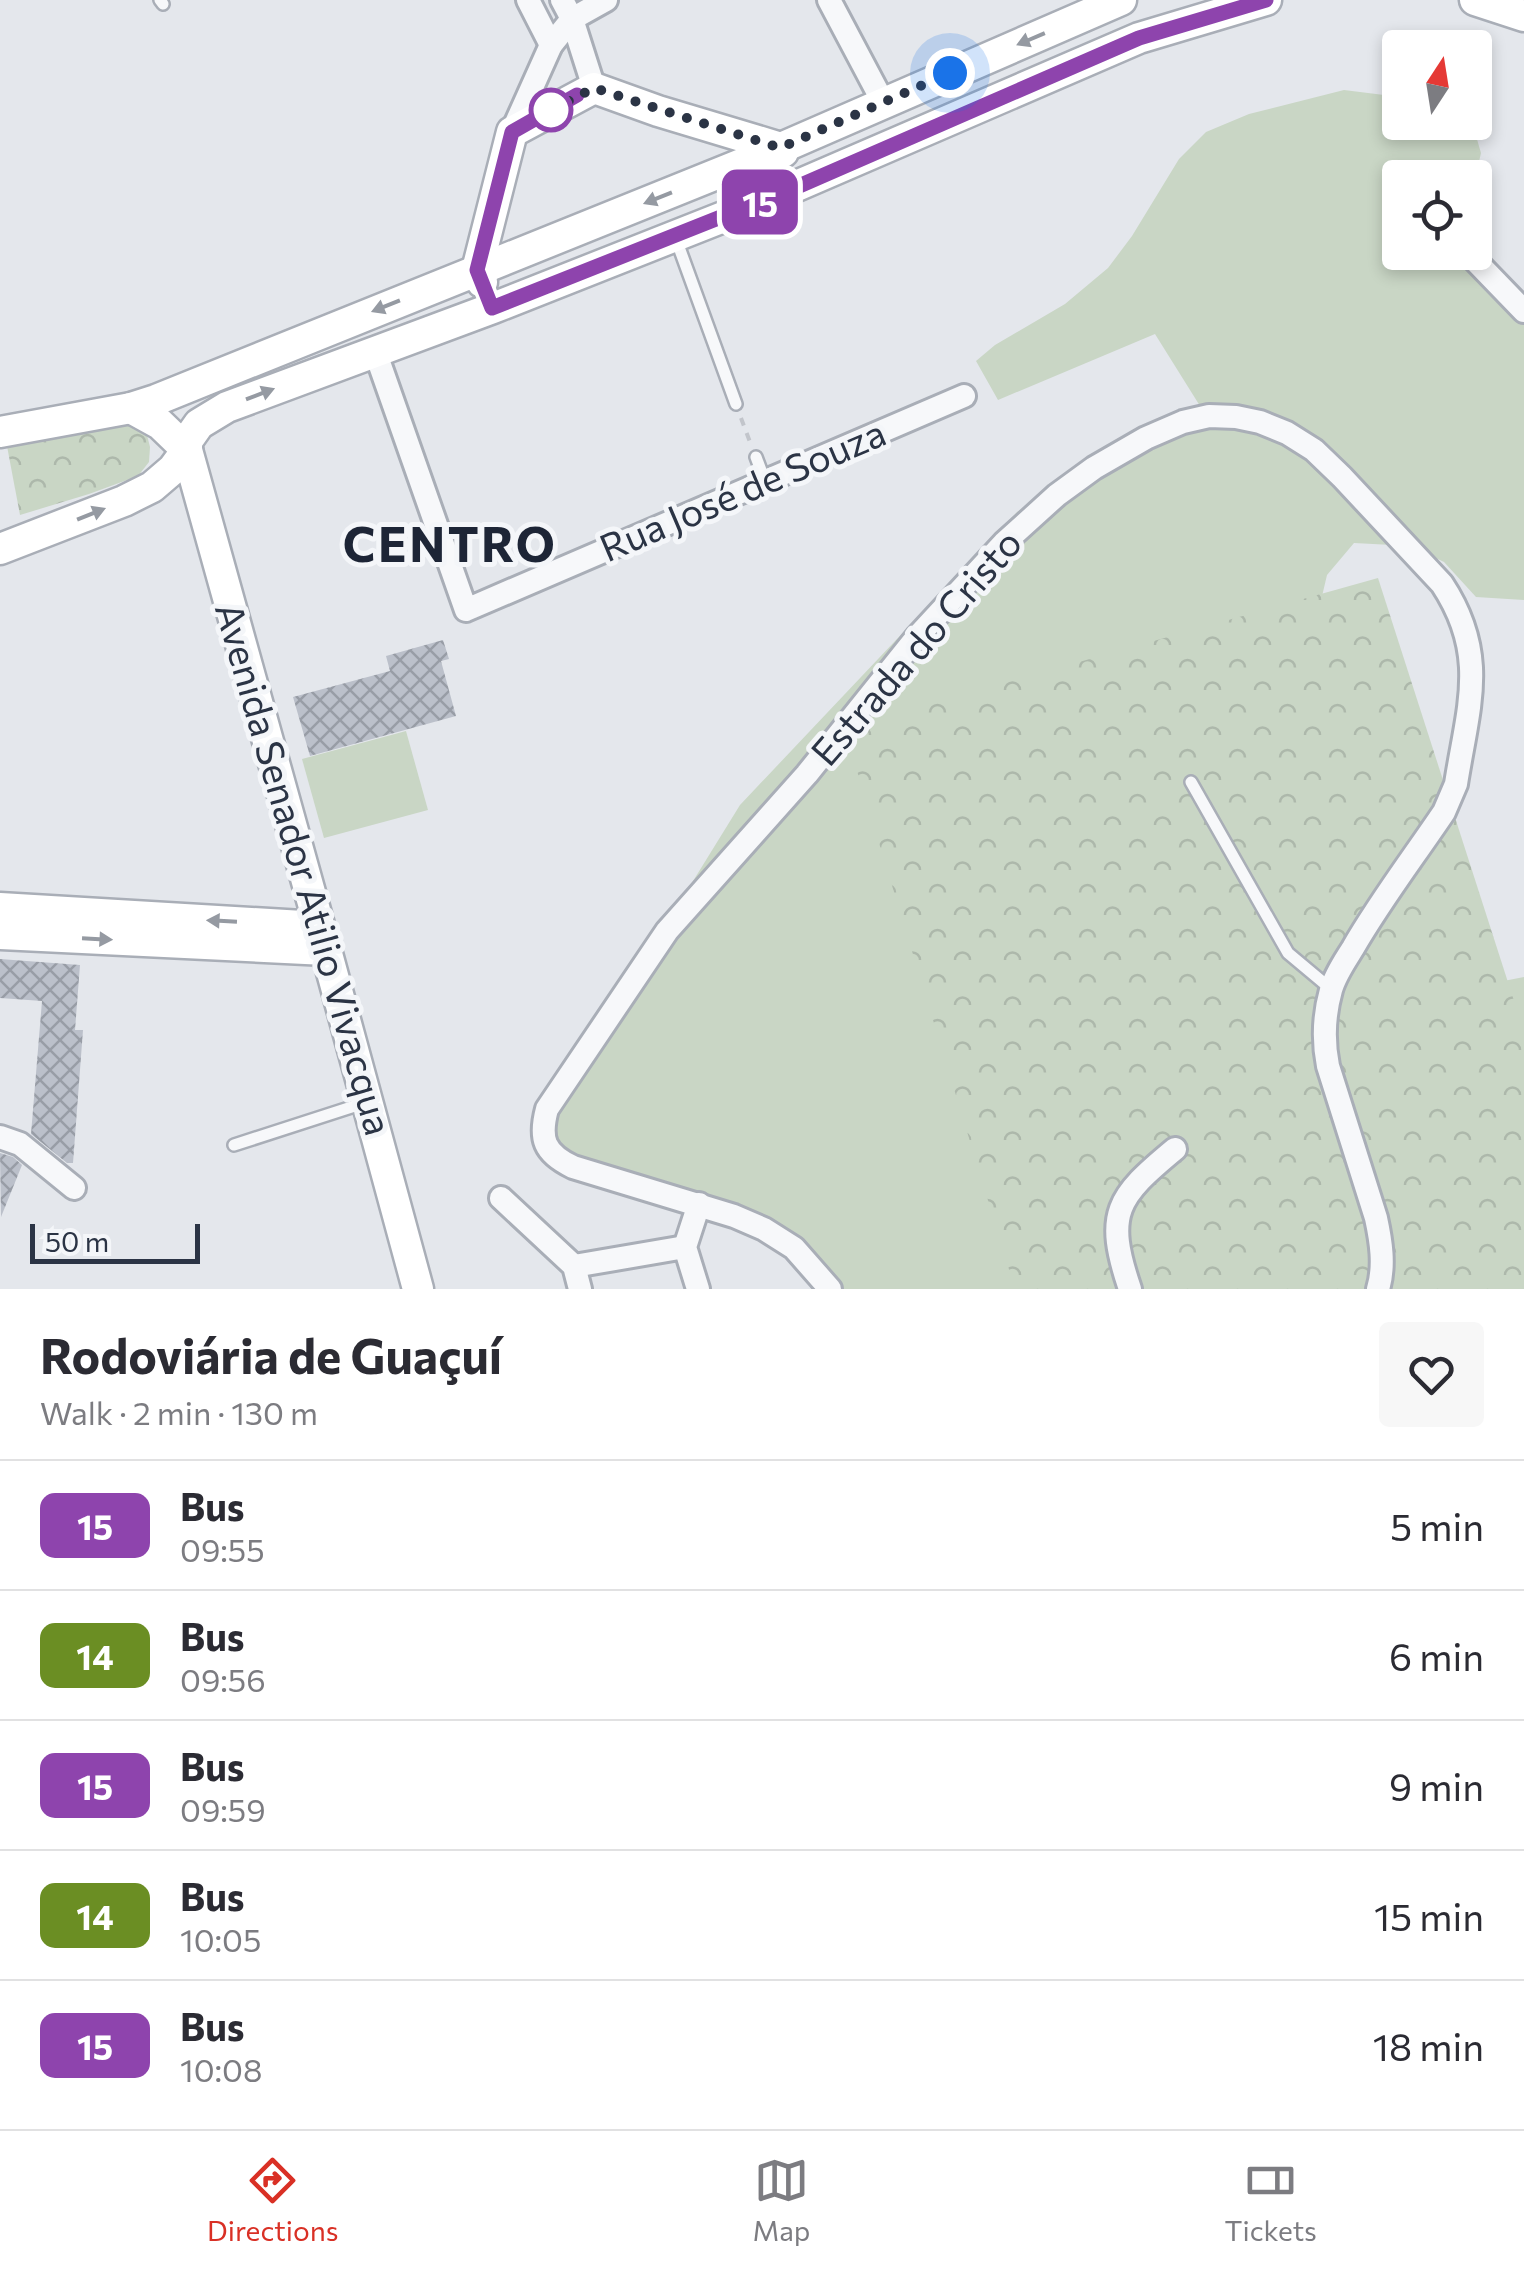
<!DOCTYPE html>
<html lang="en">
<head>
<meta charset="utf-8">
<style>
	body { margin:0; font-family:Commissioner,sans-serif; background:#f7f7f7; color:#2b2b33; height:100vh; display:flex; flex-direction:column; font-size:38px; white-space:nowrap }
	* { box-sizing:border-box; margin:0 }
	p { font-size:32px; color:#7c7c81 }
	.icon { flex:none; width:55px; height:55px; fill:none; stroke:currentColor; stroke-width:2; stroke-linecap:round; stroke-linejoin:round }
	.map { position:relative; height:1289px; overflow:hidden }
	.side { display:flex; flex-direction:column; background:#fff; flex:1 }
	.side>* { flex:none }
	.badge { padding:0 20px; border-radius:15px; font-size:35px; line-height:65px }
	.needle { width:65px; rotate:12deg }
	.controls { position:absolute; left:1382px; top:30px; display:grid; gap:20px }
	.controls a { display:grid; place-items:center; width:110px; height:110px; border-radius:10px; background:#fff; box-shadow:0 5px 15px #0003; font-size:50px }
	.scale { position:absolute; left:30px; bottom:25px; width:170px; box-sizing:border-box; padding-left:10px; border:5px solid #2b3445; border-top:0; font-size:28px; line-height:35px; white-space:nowrap; color:#2b3445; -webkit-text-stroke:8px #f4f6f9; paint-order:stroke }
	.you { position:absolute; width:50px; height:50px; margin:-25px; border:8px solid #fff; border-radius:50%; background:#1a73e8; box-shadow:0 0 0 15px #1a73e833 }
	.map>.badge { position:absolute; translate:-50% -50%; box-shadow:0 0 0 5px #fff }
	.round { display:grid; place-items:center; flex:none; width:105px; height:105px; border-radius:10px; background:#f7f7f7 }
	.overview { display:flex; align-items:center; justify-content:space-between; height:170px; padding:0 40px }
	h1 { font-size:48px; font-weight:700; line-height:75px }
	ul { padding:0; list-style:none }
	li { display:flex; align-items:center; gap:30px; height:130px; padding:0 40px; border-top:2px solid #e1e1e2 }
	li div { flex:1 }
	li b { display:block; font-size:38px }
	li em { font-style:normal }
	li .badge { min-width:110px; font-weight:700; text-align:center }
	.dock { display:flex; justify-content:space-around; align-items:center; height:140px; border-top:2px solid #e1e1e2; background:#fff; font-size:28px; color:#7c7c81 }
	.dock a { display:grid; justify-items:center; gap:5px }
	.dock .active { color:#d93025 }
	.map>svg:first-child { display:block }
	.grass { fill:#c9d6c5 }
	.forest { fill:url(#forest-crowns) }
	.building { fill:url(#building-cross-hatch) }
	.lines { fill:none; stroke-linecap:round; stroke-linejoin:round }
	.lane-casing { stroke:#a9aeb7; stroke-width:16 }
	.street-casing { stroke:#a9aeb7; stroke-width:28 }
	.secondary-casing { stroke:#a9aeb7; stroke-width:35 }
	.path { stroke:#c2c5cb; stroke-width:4; stroke-dasharray:8 8; stroke-linecap:butt }
	.lane { stroke:#f7f8fa; stroke-width:11 }
	.street { stroke:#f7f8fa; stroke-width:22 }
	.secondary { stroke:#fff; stroke-width:30 }
	.oneway { fill:#959aa2 }
	.line-casing { stroke:#fff; stroke-width:22 }
	.line { stroke:#8e44ad; stroke-width:15 }
	.walk { stroke:#2b3445; stroke-width:10; stroke-dasharray:0 18 }
	.stop-dot { fill:#fff; stroke:#8e44ad; stroke-width:5 }
	.labels { text-anchor:middle; stroke-width:10; stroke-linejoin:round; paint-order:stroke }
	.street-label { font-size:38px; fill:#2b3445; stroke:#f4f6f9 }
	.district-label { font-size:48px; font-weight:bold; letter-spacing:2.5px; fill:#1d2536; stroke:#f4f6f9 }
</style>
</head>
<body>
<div class="map">
<svg width="1524" height="1289" viewBox="0 0 1524 1289">
	<defs>
		<pattern id="forest-crowns" width="20" height="18" patternUnits="userSpaceOnUse" patternTransform="scale(2.5)"><rect width="20" height="18" fill="#c9d6c5"/><path d="M2 6a3 3 0 1 1 6 0M12 15a3 3 0 1 1 6 0" fill="none" stroke="#adb8ab"/></pattern>
		<pattern id="building-cross-hatch" width="8" height="8" patternUnits="userSpaceOnUse" patternTransform="scale(2.5)"><rect width="8" height="8" fill="#bbc0ca"/><path d="M0 0l8 8M0 8l8-8" fill="none" stroke="#989da6"/></pattern>
	</defs>
	<rect width="100%" height="100%" fill="#e4e7ec"/>
	<g class="grass">
		<path d="M 1344,90 L 1400,97 L 1400,122 L 1463,123 L 1474,129 L 1481,153 L 1475,179 L 1400,178 L 1400,252 L 1475,252 L 1475,233 L 1489,265 L 1524,302 L 1524,600 L 1476,597 L 1444,562 L 1411,546 L 1354,543 L 1327,575 L 1311,643 L 1483,985 L 1524,977 L 1524,1289 L 831,1289 L 784,1254 L 715,1211 L 565,1156 L 538,1132 L 740,805 L 1017,512 L 1140,435 L 1205,414 L 1155,334 L 998,400 L 976,361 L 995,345 L 1065,304 L 1108,268 L 1132,236 L 1179,159 L 1206,132 L 1249,114 Z"/>
		<path d="M 406,731 L 428,810 L 324,838 L 302,759 Z"/>
	</g>
	<g class="forest">
		<path d="M 126,420 L 138,425 L 147,435 L 150,447 L 149,462 L 138,476 L 89,494 L 20,515 L 7,446 Z"/>
		<path d="M 1378,578 L 1524,1032 L 1524,1289 L 1015,1289 L 844,728 Z"/>
	</g>
	<g class="building">
		<path d="M 443,640 L 449,659 L 441,661 L 456,716 L 310,756 L 293,697 L 390,671 L 386,656 Z"/>
		<path d="M 0,959 L 80,965 L 75,1030 L 83,1030 L 73,1163 L 67,1163 L 31,1134 L 42,1001 L 0,998 Z"/>
		<path d="M 0,1153 L 13,1157 L 22,1165 L 1,1217 Z"/>
	</g>
	<g class="lines">
		<g class="lane-casing">
			<g id="lane">
				<path d="M 160,0 L 163,4"/>
				<path d="M 676,239 L 736,404"/>
				<path d="M 756,457 L 765,481"/>
				<path d="M 1191,782 L 1288,953 L 1331,989"/>
				<path d="M 234,1145 L 364,1103"/>
			</g>
		</g>
		<g class="street-casing">
			<g id="street">
				<path d="M 528,0 L 551,45"/>
				<path d="M 562,0 L 572,19 L 594,88"/>
				<path d="M 829,0 L 883,102"/>
				<path d="M 512,132 L 551,45 L 572,19 L 606,0"/>
				<path d="M 1467,252 L 1524,311"/>
				<path d="M 375,351 L 466,610 L 964,396"/>
				<path d="M 0,1137 L 20,1144 L 74,1188"/>
				<path d="M 501,1198 L 574,1266 L 580,1289"/>
				<path d="M 574,1266 L 685,1247"/>
				<path d="M 698,1289 L 685,1247 L 699,1204"/>
				<path d="M 830,1289 L 794,1248 L 764,1229 L 734,1216 L 573,1167 C 544,1153 539,1139 547,1109 L 667,931 L 807,774 L 917,637 L 1004,543 L 1057,495 L 1094,468 L 1146,438 L 1183,422 L 1209,416 L 1236,417 L 1260,422 L 1287,433 L 1314,450 L 1342,477 L 1442,584 C 1489,655 1468,707 1456,784 L 1444,812 C 1413,858 1380,901 1353,948 C 1345,961 1335,975 1331,990 C 1324,1015 1323,1041 1328,1066 L 1376,1218 C 1381,1241 1385,1266 1378,1289"/>
				<path d="M 1130,1289 C 1104,1213 1117,1197 1175,1149"/>
			</g>
		</g>
		<g class="secondary-casing">
			<g id="secondary">
				<path d="M 1475,0 L 1524,16"/>
				<path d="M 482,282 L 477,270 L 512,132 L 594,88 L 658,111 L 781,148 L 783,152"/>
				<path d="M 131,408 L 160,424 L 187,450"/>
				<path d="M 0,432 L 131,408 L 156,400 L 781,148 L 1121,0"/>
				<path d="M 187,450 L 326,950 L 418,1289"/>
				<path d="M 0,549 L 124,501 L 152,487 L 173,469 L 187,450 L 187,441 L 199,424 L 227,407 L 493,308 L 741,210 L 1139,38 L 1266,0"/>
				<path d="M 0,908 L 319,927"/>
				<path d="M 0,934 L 326,950"/>
			</g>
		</g>
		<path class="path" d="M 741,418 L 750,442"/>
		<use href="#lane" class="lane"/>
		<use href="#street" class="street"/>
		<use href="#secondary" class="secondary"/>
	</g>
	<defs><path id="oneway-solid" d="M-6-.8H1V-3.2L6.5 0L1 3.2V.8H-6Z" transform="scale(2.5)"/></defs>
	<g class="oneway">
		<use href="#oneway-solid" transform="translate(1031 39) rotate(157)"/>
		<use href="#oneway-solid" transform="translate(658 198) rotate(158)"/>
		<use href="#oneway-solid" transform="translate(386 306) rotate(158)"/>
		<use href="#oneway-solid" transform="translate(260 394) rotate(-21)"/>
		<use href="#oneway-solid" transform="translate(91 514) rotate(-22)"/>
		<use href="#oneway-solid" transform="translate(222 921) rotate(-177)"/>
		<use href="#oneway-solid" transform="translate(97 939) rotate(3)"/>
	</g>
	<g class="lines">
		<g class="line-casing">
			<path id="line" d="M 577,95 L 512,132 L 477,270 L 492,308 L 799,186 L 1139,38 L 1266,0"/>
		</g>
		<use href="#line" class="line"/>
		<path class="walk" d="M 551,110 L 544,114 L 594,88 L 780,148 L 950,73"/>
	</g>
	<circle class="stop-dot" cx="551" cy="110" r="20"/>
	<g class="labels">
		<g class="street-label">
			<text transform="translate(743 491) rotate(-23)" y="13">Rua José de Souza</text>
			<text transform="translate(917 648) rotate(-49)" y="13">Estrada do Cristo</text>
			<text transform="translate(303 869) rotate(74)" y="13">Avenida Senador Atilio Vivacqua</text>
		</g>
		<g class="district-label">
			<text x="450" y="562">CENTRO</text>
		</g>
	</g>
</svg>
<div class="controls">
<a><svg class="needle" viewBox="-14 -14 28 28"><path d="M0-13l5 13h-10z" fill="#e53935"/><path d="M0 13l5-13h-10z" fill="#7c7c81"/></svg></a>
<a><svg class="icon" aria-label="locate" viewBox="0 0 24 24"><circle cx="12" cy="12" r="6"/><path d="M12 2v4M12 18v4M2 12h4M18 12h4"/></svg></a>
</div>
<div class="scale">50 m</div>
<div class="you" style="left:950px;top:73px"></div>
<b class="badge" style="left:760px;top:202px;background:#8e44ad;color:#fff">15</b>
</div>
<section class="side">
<div class="overview"><div><h1>Rodoviária de Guaçuí</h1><p>Walk · 2 min · 130 m</p></div><a class="round"><svg class="icon" aria-label="heart" viewBox="0 0 24 24"><path d="M12 20l-8-8c-3-5 5-10 8-4 3-6 11-1 8 4z"/></svg></a></div>
<ul>
<li><span class="badge" style="background:#8e44ad;color:#fff">15</span><div><b>Bus</b><p>09:55</p></div><em>5 min</em></li>
<li><span class="badge" style="background:#6b8e23;color:#fff">14</span><div><b>Bus</b><p>09:56</p></div><em>6 min</em></li>
<li><span class="badge" style="background:#8e44ad;color:#fff">15</span><div><b>Bus</b><p>09:59</p></div><em>9 min</em></li>
<li><span class="badge" style="background:#6b8e23;color:#fff">14</span><div><b>Bus</b><p>10:05</p></div><em>15 min</em></li>
<li><span class="badge" style="background:#8e44ad;color:#fff">15</span><div><b>Bus</b><p>10:08</p></div><em>18 min</em></li>
</ul>
</section>
<nav class="dock">
<a class="active"><svg class="icon" aria-label="directions" viewBox="0 0 24 24"><path d="M12 3l9 9-9 9-9-9zM9 14v-3h6M13 9l2 2-2 2"/></svg>Directions</a>
<a><svg class="icon" aria-label="map" viewBox="0 0 24 24"><path d="M3 6l6-2 6 2 6-2v14l-6 2-6-2-6 2zM9 4v14M15 6v14"/></svg>Map</a>
<a><svg class="icon" aria-label="tickets" viewBox="0 0 24 24"><path d="M3 7h18v10H3zM15 7v10"/></svg>Tickets</a>
</nav>
</body>
</html>
